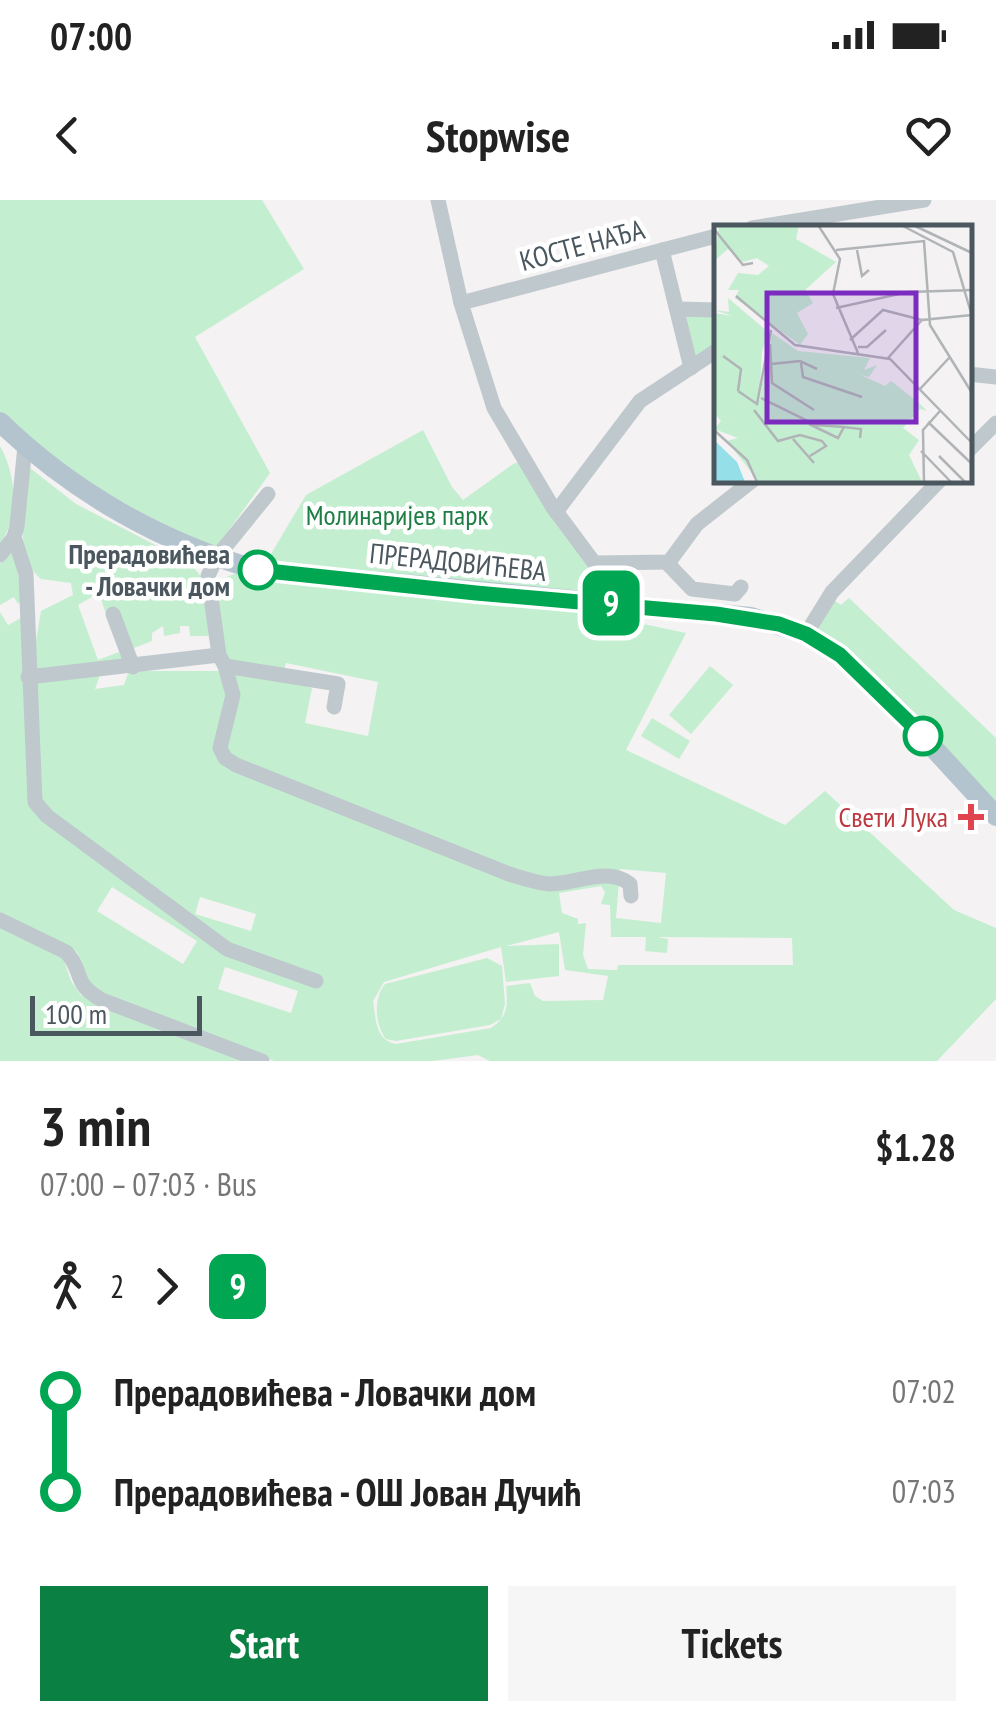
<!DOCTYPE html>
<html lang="en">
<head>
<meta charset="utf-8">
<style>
	body { margin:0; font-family:"PT Sans Narrow",sans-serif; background:#f6f6f6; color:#222; height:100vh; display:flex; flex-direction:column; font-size:38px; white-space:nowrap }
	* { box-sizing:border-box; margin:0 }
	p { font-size:32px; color:#767676 }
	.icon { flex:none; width:55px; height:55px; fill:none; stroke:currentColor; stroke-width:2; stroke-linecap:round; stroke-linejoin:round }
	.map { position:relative; height:861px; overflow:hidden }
	.sheet { display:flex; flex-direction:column; background:#fff; flex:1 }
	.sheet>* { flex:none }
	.badge { padding:0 20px; border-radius:15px; font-size:35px; line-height:65px }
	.scale { position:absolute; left:30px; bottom:25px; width:172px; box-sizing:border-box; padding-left:10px; border:5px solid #4b575f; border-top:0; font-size:28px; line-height:35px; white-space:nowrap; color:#4b575f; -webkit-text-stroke:8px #fff; paint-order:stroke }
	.map>.badge { position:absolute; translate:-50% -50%; box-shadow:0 0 0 5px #fff }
	.legs { display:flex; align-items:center; gap:15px; height:110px; padding:0 40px; font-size:32px }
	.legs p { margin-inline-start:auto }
	.overview { display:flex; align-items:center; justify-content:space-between; height:170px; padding:0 40px }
	h1 { font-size:55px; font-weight:600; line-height:75px }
	.action { display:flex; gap:20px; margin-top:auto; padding:20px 40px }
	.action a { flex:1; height:115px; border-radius:0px; background:#0b8043; color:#fff; font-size:40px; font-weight:600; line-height:115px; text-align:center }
	.action a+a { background:#f6f6f6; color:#222 }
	ul { padding:0 40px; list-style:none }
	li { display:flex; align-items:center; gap:35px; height:100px; font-size:38px }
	li i { display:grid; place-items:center; width:15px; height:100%; margin:0 12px; background:currentColor }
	li i::after { content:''; width:25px; height:25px; margin:-12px; border:8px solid; border-radius:50%; background:#fff }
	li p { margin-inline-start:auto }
	li:first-child i { background:linear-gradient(#0000 50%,currentColor 0) }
	li:last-child i { background:linear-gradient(currentColor 50%,#0000 0) }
	.status { display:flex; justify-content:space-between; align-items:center; height:70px; padding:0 50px; background:#fff; direction:ltr }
	.status svg { height:28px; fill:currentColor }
	header { display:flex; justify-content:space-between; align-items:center; height:130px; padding:0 40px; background:#fff; font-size:45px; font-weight:600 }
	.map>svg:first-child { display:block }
	.green { fill:#c4eed0; fill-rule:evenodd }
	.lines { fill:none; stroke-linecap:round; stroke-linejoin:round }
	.minor { stroke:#bfc8cd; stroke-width:15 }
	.major { stroke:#b4c4cf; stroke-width:20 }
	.line-1-casing { stroke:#fff; stroke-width:22 }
	.line-1 { stroke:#00a651; stroke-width:15 }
	.stop-1-dot { fill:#fff; stroke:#00a651; stroke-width:5 }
	.health-dot { fill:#e0444e; stroke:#fff; stroke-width:4 }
	.labels { text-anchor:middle; stroke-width:9; stroke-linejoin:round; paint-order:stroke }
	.street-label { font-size:28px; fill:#4b575f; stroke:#fff }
	.park-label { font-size:28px; fill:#1d7e44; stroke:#fff }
	.stop-label { font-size:28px; font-weight:bold; fill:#4b575f; stroke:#fff; text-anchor:end }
	.health-label { font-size:28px; fill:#be3a42; stroke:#fff; text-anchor:end }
	.inset-road { fill:none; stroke:#b0b4b7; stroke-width:2.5 }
	.view { fill:#7b2cbf; fill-opacity:0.15; stroke:#7b2cbf; stroke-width:5 }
	.inset-edge { fill:none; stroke:#4b575f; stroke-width:5 }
</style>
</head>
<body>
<div class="status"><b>07:00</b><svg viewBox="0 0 49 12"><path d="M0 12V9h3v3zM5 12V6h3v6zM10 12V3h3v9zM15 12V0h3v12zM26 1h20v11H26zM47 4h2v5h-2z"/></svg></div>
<header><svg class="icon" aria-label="back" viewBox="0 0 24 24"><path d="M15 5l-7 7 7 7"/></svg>Stopwise<svg class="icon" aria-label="heart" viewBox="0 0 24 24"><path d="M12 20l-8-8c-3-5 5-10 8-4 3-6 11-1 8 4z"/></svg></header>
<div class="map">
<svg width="996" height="861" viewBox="0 0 996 861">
	<rect width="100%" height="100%" fill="#f4f2f2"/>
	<g class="green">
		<path d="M 0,0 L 262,0 L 304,69 L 195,137 L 270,273 L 216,348 C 133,325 66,267 0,213 Z"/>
		<path d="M 678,109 L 716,110 L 716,151 L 691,168 Z"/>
		<path d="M 423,230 L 452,287 L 463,300 L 513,264 L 523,261 L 595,363 L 597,394 L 347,371 L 268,359 L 306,295 Z"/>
		<path d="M 0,246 C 16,274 20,317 0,343 Z"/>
		<path d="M 30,268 L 76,304 L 190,363 L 202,378 L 209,436 L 190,436 L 189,426 L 180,426 L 180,433 L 164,436 L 163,426 L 152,433 L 152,441 L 131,449 L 107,417 L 100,396 L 95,395 L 78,405 L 98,460 L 119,452 L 123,459 L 100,475 L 95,489 L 124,485 L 129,471 L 249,471 L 312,488 L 305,523 L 368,536 L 378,482 L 286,463 L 284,469 L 226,460 L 213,382 L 237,373 L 477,403 L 596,414 L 686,433 L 626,550 L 785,625 L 825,591 L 954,710 L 996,728 L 996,799 L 937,861 L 490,861 L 478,855 L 433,861 L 274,861 L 91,788 L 77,752 L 0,714 L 0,412 L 8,425 L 25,416 L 32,464 L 41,411 L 73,395 L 71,383 L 41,379 C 11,355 26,301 30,268 ZM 620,669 L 666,673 L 661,723 L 616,718 ZM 601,686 L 605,692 L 601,704 L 610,705 L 611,737 L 646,737 L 645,751 L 667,753 L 668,739 L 657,737 L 792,738 L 793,765 L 618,765 L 617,770 L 588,769 L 583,755 L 586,723 L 578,724 L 578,719 L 562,713 L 559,693 ZM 112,687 L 197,741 L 183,764 L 97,711 ZM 200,697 L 256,714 L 251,731 L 195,714 ZM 559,732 L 565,770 L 608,776 L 603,800 L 543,801 L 535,796 L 530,783 L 506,786 C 508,805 508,817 491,828 L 396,844 C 375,840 376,819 373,801 L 384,782 L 501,747 L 506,782 L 559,776 L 559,744 L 506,746 ZM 225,767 L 298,791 L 291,813 L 218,789 Z"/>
		<path d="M 8,351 L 16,352 L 21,400 L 18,404 L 14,397 L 0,405 L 0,364 Z"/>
		<path d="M 828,396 L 841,405 L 849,398 L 996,538 L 996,607 L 806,434 Z"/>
		<path d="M 710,466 L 733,485 L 691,534 L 669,515 Z"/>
		<path d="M 652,518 L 690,541 L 679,559 L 641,536 Z"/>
		<path d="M 0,723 L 62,755 L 71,781 L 81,795 L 251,861 L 0,861 Z"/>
		<path d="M 487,758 L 502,766 L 505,804 L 501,819 L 490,825 L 396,841 L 386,839 C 375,825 373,799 385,784 Z"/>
	</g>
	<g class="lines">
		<g class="minor">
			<path d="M 438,0 L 461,103 L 494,208 L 552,306 L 601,372 L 606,403"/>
			<path d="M 752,28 L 924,0"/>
			<path d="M 662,50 L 691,168"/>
			<path d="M 461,103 L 716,36"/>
			<path d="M 678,109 L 716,110"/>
			<path d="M 968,174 L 996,177"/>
			<path d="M 968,251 L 996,223"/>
			<path d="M 268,294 L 216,358 L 208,376 L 219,455 L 225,466 L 338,484 L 334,507"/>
			<path d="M 556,312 L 640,201 L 716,151"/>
			<path d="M 14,337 L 26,374 L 35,602 L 47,616 L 227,749 L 316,781"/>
			<path d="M 0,355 L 14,337 L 17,326 L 25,246"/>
			<path d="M 595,363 L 669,362 L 697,324 L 753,280"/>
			<path d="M 667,363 L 692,389 L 735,394 L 741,387"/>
			<path d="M 113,414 L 133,467"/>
			<path d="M 806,434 L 832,392 L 940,280"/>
			<path d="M 225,466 L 233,495 L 220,548 L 225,558 L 236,565 L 509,674 C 522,678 536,683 549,684 C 575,684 608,666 630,684 L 631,696"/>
			<path d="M 28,477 L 219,455"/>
			<path d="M 0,720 L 66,752 C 85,772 71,783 102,800 L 262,861"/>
		</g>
		<path class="major" d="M 0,222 C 72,292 162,343 258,370 L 751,417 L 806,434 L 840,455 L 904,516 L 996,616"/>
	</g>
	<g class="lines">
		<g class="line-1-casing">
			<path id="line-1" d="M 258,370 L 476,393 L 716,414 L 779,424 L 806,434 L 840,455 L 923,536"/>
		</g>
		<use href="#line-1" class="line-1"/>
	</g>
	<g class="stop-1-dot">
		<circle cx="258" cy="370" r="18"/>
		<circle cx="923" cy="536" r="18"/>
	</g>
	<path class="health-dot" d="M966 602h10v10h10v10h-10v10h-10v-10h-10v-10h10z"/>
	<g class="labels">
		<g class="street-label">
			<text transform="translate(582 45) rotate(-15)" y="10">КОСТЕ НАЂА</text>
			<text transform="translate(458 362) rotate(6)" y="10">ПРЕРАДОВИЋЕВА</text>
		</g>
		<g class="park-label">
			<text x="397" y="325">Молинаријев парк</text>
		</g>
		<g class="stop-label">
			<text x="230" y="364">Прерадовићева<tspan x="230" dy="32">- Ловачки дом</tspan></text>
		</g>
		<g class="health-label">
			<text x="948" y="627">Свети Лука</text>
		</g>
	</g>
	<g transform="translate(714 25)">
		<rect width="258" height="258" fill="#f4f2f2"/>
		<path d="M 5,0 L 85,0 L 82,14 L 122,37 L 91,65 L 99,78 L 83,88 L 94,109 L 86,120 L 21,73 L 25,65 L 14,65 L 24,48 L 44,50 L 55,41 L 43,33 L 29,37 L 14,24 L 0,36 ZM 14,73 L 54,107 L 48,127 L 45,176 L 58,108 L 84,126 L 156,133 L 150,145 L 163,140 L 155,152 L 147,150 L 171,161 L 177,156 L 205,178 L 213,186 L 206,184 L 189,203 L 205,215 L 195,230 L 208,257 L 45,257 L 13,216 L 24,213 L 0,204 L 7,196 L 0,188 L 0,88 L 19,91 L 0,85 L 15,87 Z" fill="#c4eed0"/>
		<path d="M 0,215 L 23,237 L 31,257 L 0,257 Z" fill="#94dfe8"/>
		<path class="inset-road" d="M 104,0 L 126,34 L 119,69 L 144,128M 187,0 L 239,27 L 258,91M 199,0 L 258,28M 0,4 L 29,40 L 39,38M 122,25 L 210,16 L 216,100 L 258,168M 143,25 L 148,51 L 155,45M 22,71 L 81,120 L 176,134 L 258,218M 122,83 L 194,67 L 258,65M 136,115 L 169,85 L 208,95M 56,119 L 58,158 L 100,185M 144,122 L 153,122 L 172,105M 9,131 L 27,144 L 24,166M 174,133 L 208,95 L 258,90M 87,138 L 89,152 L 148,172M 57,139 L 86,136 L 103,144M 206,164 L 235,133M 24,166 L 43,179 L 57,105M 47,173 L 102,200 L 130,202M 40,185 L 64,216 L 86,210 L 108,216 L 112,221 L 96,231M 214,197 L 258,239M 95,199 L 124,213 L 130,202 L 147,204 L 146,213M 0,205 L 33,235 L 43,257M 79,214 L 100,238M 207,226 L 237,257M 225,231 L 251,257M 210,257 L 209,205 L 226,186"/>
		<path class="view" d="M 53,68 L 202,68 L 202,197 L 53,197 Z"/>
		<rect width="258" height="258" class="inset-edge"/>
	</g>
</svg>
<div class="scale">100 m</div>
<b class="badge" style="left:611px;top:403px;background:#00a651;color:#fff">9</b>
</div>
<section class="sheet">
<div class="overview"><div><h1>3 min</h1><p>07:00 – 07:03 · Bus</p></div><b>$1.28</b></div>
<div class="legs"><svg class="icon" aria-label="walk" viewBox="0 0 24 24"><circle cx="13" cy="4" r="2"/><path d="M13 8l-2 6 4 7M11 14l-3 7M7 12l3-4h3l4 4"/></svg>2<svg class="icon" aria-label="forward" viewBox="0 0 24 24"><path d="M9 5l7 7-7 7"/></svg><b class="badge" style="background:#00a651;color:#fff">9</b></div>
<ul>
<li><i style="color:#00a651"></i><b>Прерадовићева - Ловачки дом</b><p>07:02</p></li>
<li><i style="color:#00a651"></i><b>Прерадовићева - ОШ Јован Дучић</b><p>07:03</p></li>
</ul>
<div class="action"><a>Start</a><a>Tickets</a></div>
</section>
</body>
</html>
